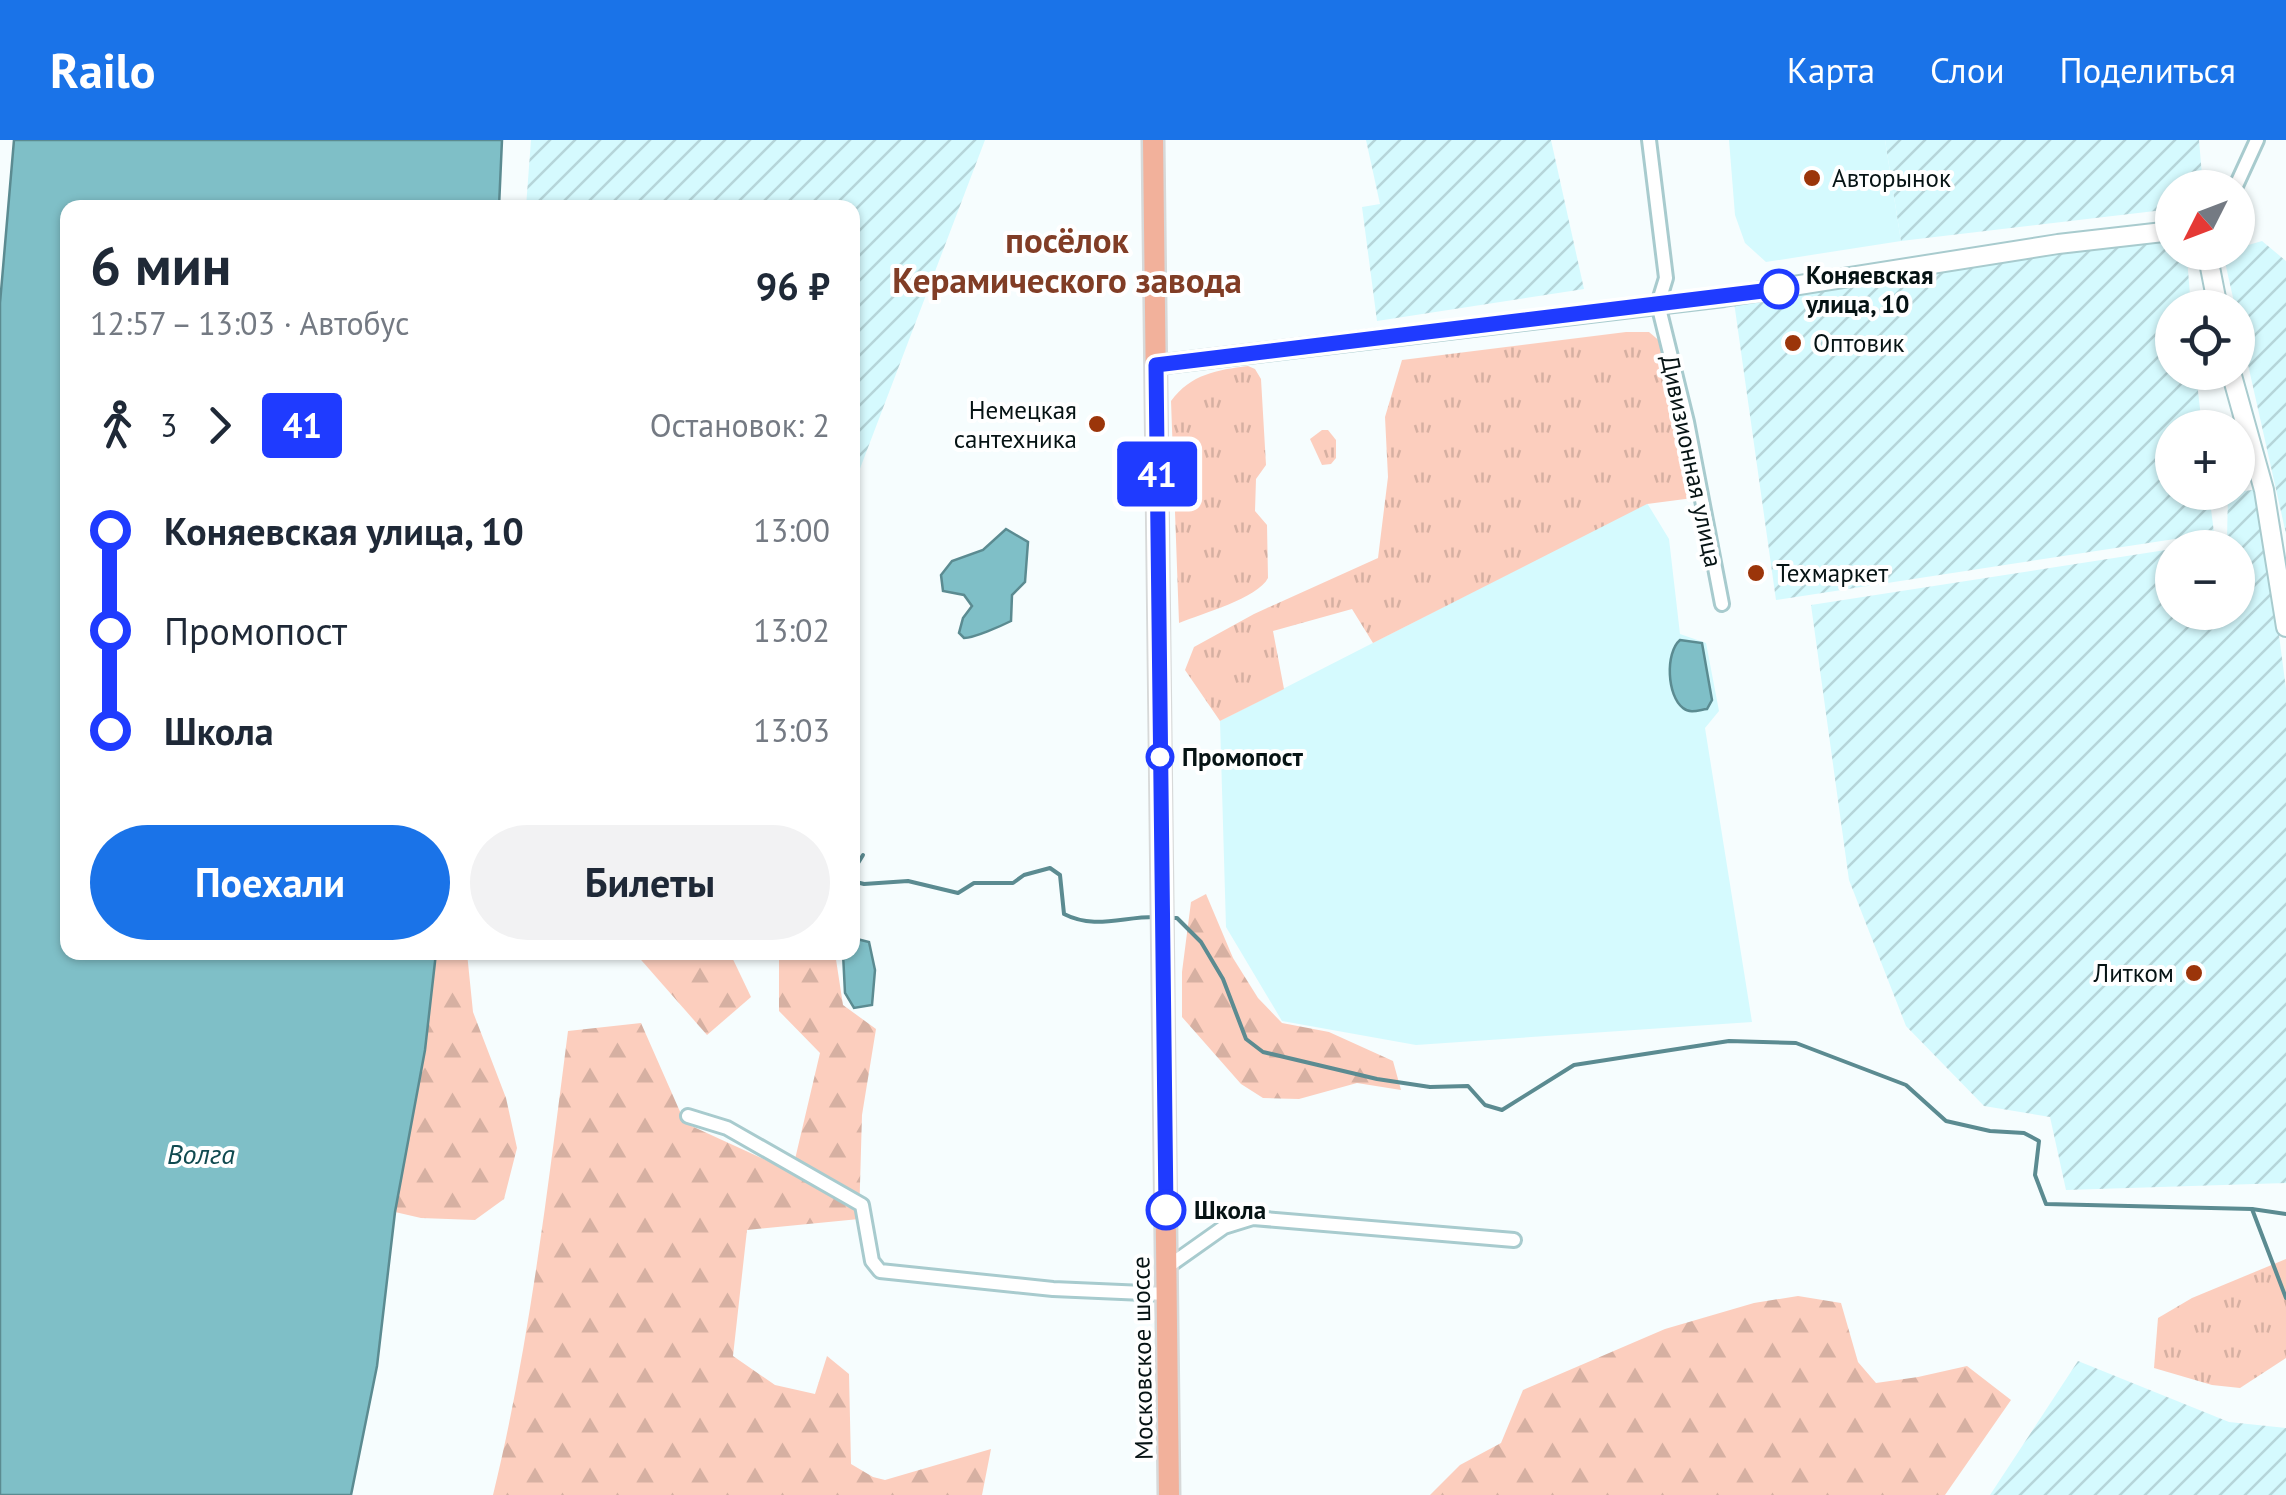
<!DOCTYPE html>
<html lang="ru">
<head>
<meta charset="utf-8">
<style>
	body { margin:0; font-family:"PT Sans",sans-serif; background:#f2f2f3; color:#1f2937; height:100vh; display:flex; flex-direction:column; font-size:38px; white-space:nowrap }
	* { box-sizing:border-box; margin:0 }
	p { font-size:32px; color:#747a83 }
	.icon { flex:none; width:55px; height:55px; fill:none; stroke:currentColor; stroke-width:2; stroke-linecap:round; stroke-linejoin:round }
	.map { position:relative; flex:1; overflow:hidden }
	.side { position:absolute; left:60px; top:60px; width:800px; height:760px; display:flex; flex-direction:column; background:#fff; border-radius:20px; box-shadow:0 2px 8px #0004 }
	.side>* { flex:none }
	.badge { padding:0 20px; border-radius:8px; font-size:35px; line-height:65px }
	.needle { width:65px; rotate:228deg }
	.controls { position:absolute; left:2155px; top:30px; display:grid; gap:20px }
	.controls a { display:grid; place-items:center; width:100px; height:100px; border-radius:50%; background:#fff; box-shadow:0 2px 8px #0004; font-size:50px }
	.map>.badge { position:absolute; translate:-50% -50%; box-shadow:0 0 0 5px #fff }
	.legs { display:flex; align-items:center; gap:15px; height:110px; padding:0 30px; font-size:32px }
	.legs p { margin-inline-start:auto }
	.head { display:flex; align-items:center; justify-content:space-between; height:170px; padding:0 30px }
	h1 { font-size:55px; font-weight:800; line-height:75px }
	.primary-button { display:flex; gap:20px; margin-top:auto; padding:20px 30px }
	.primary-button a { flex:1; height:115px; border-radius:60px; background:#1a73e8; color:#fff; font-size:40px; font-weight:800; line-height:115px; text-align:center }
	.primary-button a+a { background:#f2f2f3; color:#1f2937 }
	ul { padding:0 30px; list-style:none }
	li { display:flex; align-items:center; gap:35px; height:100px; font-size:38px }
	li i { display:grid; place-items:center; width:15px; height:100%; margin:0 12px; background:currentColor }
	li i::after { content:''; width:25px; height:25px; margin:-12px; border:8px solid; border-radius:50%; background:#fff }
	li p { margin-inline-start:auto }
	li:first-child i { background:linear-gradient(#0000 50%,currentColor 0) }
	li:last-child i { background:linear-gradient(currentColor 50%,#0000 0) }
	header { display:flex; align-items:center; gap:60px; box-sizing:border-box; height:140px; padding:0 50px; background:#1a73e8; color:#fff }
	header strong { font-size:48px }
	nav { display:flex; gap:55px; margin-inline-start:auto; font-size:35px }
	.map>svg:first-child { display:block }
	.built { fill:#d5fafe }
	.industrial { fill:url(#industrial-furrows) }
	.grass { fill:url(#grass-tufts) }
	.forest { fill:url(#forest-firs) }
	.water { fill:#7fbfc7; stroke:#5b8b91; stroke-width:2.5 }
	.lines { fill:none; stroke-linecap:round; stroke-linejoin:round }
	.stream { stroke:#5b8b91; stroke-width:4 }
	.street-casing { stroke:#a8cbce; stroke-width:18 }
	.secondary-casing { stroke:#a8cbce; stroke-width:22 }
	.primary-casing { stroke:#d7d9d9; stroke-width:25 }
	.street { stroke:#fff; stroke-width:12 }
	.secondary { stroke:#fff; stroke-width:18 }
	.primary { stroke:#f2b19b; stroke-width:20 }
	.line-1-casing { stroke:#fff; stroke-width:22 }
	.line-1 { stroke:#1f3bff; stroke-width:15 }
	.poi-dot { fill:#9b350a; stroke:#fff; stroke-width:4 }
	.stop-1-dot { fill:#fff; stroke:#1f3bff; stroke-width:5 }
	.labels { text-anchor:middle; stroke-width:8; stroke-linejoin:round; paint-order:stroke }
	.poi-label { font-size:25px; fill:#061314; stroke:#fff; text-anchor:start }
	.stop-label { font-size:25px; font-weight:bold; fill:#061314; stroke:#fff; text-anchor:start }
	.street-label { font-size:25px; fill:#061314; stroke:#fff }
	.water-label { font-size:28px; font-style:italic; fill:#104a50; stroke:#fff }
	.district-label { font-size:35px; font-weight:bold; fill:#813d26; stroke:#fff }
</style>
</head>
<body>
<header>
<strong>Railo</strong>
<nav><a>Карта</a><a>Слои</a><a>Поделиться</a></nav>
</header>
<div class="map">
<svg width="2286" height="1355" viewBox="0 0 2286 1355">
	<defs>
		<pattern id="industrial-furrows" width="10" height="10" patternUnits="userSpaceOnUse" patternTransform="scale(2.5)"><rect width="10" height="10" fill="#d5fafe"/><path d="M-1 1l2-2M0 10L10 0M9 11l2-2" fill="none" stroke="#b5d5d9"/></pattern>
		<pattern id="grass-tufts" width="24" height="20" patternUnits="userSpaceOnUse" patternTransform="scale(2.5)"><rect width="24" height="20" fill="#fccebe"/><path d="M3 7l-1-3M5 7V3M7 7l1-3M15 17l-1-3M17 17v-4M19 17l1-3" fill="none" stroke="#d6b0a2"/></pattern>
		<pattern id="forest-firs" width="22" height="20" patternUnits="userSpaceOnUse" patternTransform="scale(2.5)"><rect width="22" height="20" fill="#fccebe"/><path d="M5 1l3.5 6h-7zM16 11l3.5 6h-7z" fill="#d6b0a2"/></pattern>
	</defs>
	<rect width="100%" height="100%" fill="#f6fdfe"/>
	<g class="built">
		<path d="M 1729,0 L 1885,0 L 1901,101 L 1766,122 L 1745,103 L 1735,75 Z"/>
		<path d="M 1647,363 L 1669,399 L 1680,494 L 1706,503 L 1719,571 L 1705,588 L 1752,882 L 1416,905 L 1282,881 L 1226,787 L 1220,581 Z"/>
	</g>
	<g class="industrial">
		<path d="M 531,0 L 985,0 L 853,347 L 852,68 L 526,67 Z"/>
		<path d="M 1366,0 L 1551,0 L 1584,149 L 1377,181 L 1362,67 L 1380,64 Z"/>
		<path d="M 1885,0 L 2199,0 L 2203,47 L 2172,48 L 2172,69 L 1901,101 Z"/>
		<path d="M 2171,94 L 2172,112 L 2183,113 L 2187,118 L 2191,167 L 2172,168 L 2172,232 L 2196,233 L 2202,287 L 2172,288 L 2172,352 L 2209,353 L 2214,393 L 1776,460 L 1734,162 Z"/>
		<path d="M 2262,101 L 2286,121 L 2286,394 L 2223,113 L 2238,112 L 2238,108 Z"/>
		<path d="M 2260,349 L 2286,549 L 2286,1043 L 2066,1050 L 2050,977 L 1984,966 L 1906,886 L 1849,740 L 1811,465 L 2172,409 L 2172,472 L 2238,472 L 2238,408 L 2182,407 L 2227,400 L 2228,353 Z"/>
		<path d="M 2078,1221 L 2229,1282 L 2286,1288 L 2286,1355 L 1990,1355 Z"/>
	</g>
	<g class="grass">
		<path d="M 1626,192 L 1649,192 L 1662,203 L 1693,358 L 1647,364 L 1373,503 L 1352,469 L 1273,491 L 1284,549 L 1220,581 L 1185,530 L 1194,507 L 1254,474 L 1378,418 L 1388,337 L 1385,277 L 1402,220 Z"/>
		<path d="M 1248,226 L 1255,229 L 1261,239 L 1266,325 L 1256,339 L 1255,371 L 1267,385 L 1268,438 C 1258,458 1201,474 1179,483 L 1171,261 C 1191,234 1217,230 1248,226 Z"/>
		<path d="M 1322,290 L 1328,290 L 1336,300 L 1336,318 L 1331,324 L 1322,325 L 1310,299 Z"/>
		<path d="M 2286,1119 L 2286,1218 L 2240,1248 L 2212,1245 L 2154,1228 L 2158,1178 L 2192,1158 Z"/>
	</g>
	<g class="forest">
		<path d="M 1206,754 L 1233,818 L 1258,858 L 1282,883 L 1329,892 L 1393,921 L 1401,950 L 1357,943 L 1299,959 L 1263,958 L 1241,944 L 1182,877 L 1182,832 L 1191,762 Z"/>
		<path d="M 436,813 L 467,813 L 473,872 L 506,958 L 517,1008 L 504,1059 L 475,1080 L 421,1078 L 395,1072 L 425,910 Z"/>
		<path d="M 635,813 L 730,813 L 751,857 L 707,895 Z"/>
		<path d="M 779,813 L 835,813 L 843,865 L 876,889 L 862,975 L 859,1079 L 747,1090 L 733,1216 L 775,1245 L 815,1254 L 827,1216 L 849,1234 L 851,1324 L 873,1337 L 885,1340 L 991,1309 L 982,1355 L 493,1355 C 530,1203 548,1046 568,891 L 641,883 L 685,983 L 792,1032 L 820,913 L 779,871 Z"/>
		<path d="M 1798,1156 L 1841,1163 L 1858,1222 L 1876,1243 L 1918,1237 L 1967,1226 L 2011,1260 L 1945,1355 L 1430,1355 L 1460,1325 L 1501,1303 L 1523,1250 L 1665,1189 L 1754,1163 Z"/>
	</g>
	<g class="water">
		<path d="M 14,0 L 502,0 L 499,67 L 68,68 L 68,812 L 436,813 L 425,910 L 395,1072 L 377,1226 L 351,1355 L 0,1355 L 0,163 Z"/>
		<path d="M 1006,389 L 1028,402 L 1025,442 L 1012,455 L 1011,481 C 1001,486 974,498 964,498 L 959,493 L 963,478 L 972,466 L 964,455 L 943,451 L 941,435 L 952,421 L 983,410 Z"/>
		<path d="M 1680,500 L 1702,503 L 1712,560 L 1707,569 C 1699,570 1690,574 1683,568 C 1667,556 1665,513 1680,500 Z"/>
		<path d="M 853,798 L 869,802 L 875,830 L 872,865 L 854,868 L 845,853 L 843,813 L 852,812 Z"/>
	</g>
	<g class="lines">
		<g class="stream">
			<path d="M 852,733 L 863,715"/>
			<path d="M 852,741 L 864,744 L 908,741 L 958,753 L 974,743 L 1013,743 L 1024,735 L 1050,728 L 1060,735 L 1064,774 C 1095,790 1124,776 1157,777"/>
			<path d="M 1172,778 L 1177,778 L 1201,802 L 1223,839 L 1246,899 L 1263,912 L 1377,939 L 1430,947 L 1468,946 L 1485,965 L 1502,970 L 1574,925 L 1729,901 L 1796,903 L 1906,945 L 1946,981 L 1990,991 L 2024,993 L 2039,1001 L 2035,1035 L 2046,1064 L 2252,1069 L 2286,1074"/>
			<path d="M 2252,1069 L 2286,1158"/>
		</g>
		<g class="street-casing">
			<g id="street">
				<path d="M 1649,0 L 1666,138 L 1658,164 L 1687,282 L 1722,464"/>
				<path d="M 2235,48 L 2257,0"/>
				<path d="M 688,976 L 727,988 L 862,1065 L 872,1121 L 880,1131 L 1053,1149 L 1167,1154"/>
				<path d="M 1166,1128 L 1224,1087 L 1253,1078 L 1514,1100"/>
			</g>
		</g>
		<g class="secondary-casing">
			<g id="secondary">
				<path d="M 2207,112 L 2218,168"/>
				<path d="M 1156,225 L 1724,157 L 2058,104 L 2172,91"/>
				<path d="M 2231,232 L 2264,350 L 2286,487"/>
			</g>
		</g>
		<g class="primary-casing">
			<path id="primary" d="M 1153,0 L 1169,1355"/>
		</g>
		<use href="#street" class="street"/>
		<use href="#secondary" class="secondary"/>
		<use href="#primary" class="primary"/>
	</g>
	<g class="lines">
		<g class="line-1-casing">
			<path id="line-1" d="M 1166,1070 L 1156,225 L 1779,149"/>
		</g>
		<use href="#line-1" class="line-1"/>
	</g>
	<g class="poi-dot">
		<circle cx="1812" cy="38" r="10"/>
		<circle cx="1793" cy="203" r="10"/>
		<circle cx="1097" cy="284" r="10"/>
		<circle cx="1756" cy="433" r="10"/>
		<circle cx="2194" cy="833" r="10"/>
	</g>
	<g class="stop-1-dot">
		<circle cx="1779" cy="149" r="18"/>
		<circle cx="1160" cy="617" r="12"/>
		<circle cx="1166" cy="1070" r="18"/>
	</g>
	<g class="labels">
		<g class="poi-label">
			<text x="1832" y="47">Авторынок</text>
			<text x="1813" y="212">Оптовик</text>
			<text x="1077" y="279" text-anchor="end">Немецкая<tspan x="1077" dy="29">сантехника</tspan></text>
			<text x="1776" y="442">Техмаркет</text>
			<text x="2174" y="842" text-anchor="end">Литком</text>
		</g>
		<g class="stop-label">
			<text x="1806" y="144">Коняевская<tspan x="1806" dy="29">улица, 10</tspan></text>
			<text x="1182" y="626">Промопост</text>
			<text x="1194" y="1079">Школа</text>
		</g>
		<g class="street-label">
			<text transform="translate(1692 321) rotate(78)" y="9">Дивизионная улица</text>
			<text transform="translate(1142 1218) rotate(-91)" y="9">Московское шоссе</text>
		</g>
		<g class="water-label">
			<text x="201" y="1024">Волга</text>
		</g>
		<g class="district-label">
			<text x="1067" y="113">посёлок<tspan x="1067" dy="40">Керамического завода</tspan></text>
		</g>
	</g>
</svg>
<div class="controls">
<a><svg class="needle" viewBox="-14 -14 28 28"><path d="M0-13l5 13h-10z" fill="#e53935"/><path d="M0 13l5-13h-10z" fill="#747a83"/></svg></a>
<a><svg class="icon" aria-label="locate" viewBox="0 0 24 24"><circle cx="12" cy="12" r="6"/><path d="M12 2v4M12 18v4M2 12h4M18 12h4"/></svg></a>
<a>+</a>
<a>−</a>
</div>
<b class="badge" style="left:1157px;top:334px;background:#1f3bff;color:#fff">41</b>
<section class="side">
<div class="head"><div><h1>6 мин</h1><p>12:57 – 13:03 · Автобус</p></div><b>96 ₽</b></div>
<div class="legs"><svg class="icon" aria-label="walk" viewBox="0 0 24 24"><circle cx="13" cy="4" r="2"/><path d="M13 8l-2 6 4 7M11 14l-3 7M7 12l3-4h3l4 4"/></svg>3<svg class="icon" aria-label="forward" viewBox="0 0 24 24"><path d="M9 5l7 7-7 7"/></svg><b class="badge" style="background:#1f3bff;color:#fff">41</b><p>Остановок: 2</p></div>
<ul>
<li><i style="color:#1f3bff"></i><b>Коняевская улица, 10</b><p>13:00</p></li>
<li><i style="color:#1f3bff"></i><span>Промопост</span><p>13:02</p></li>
<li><i style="color:#1f3bff"></i><b>Школа</b><p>13:03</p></li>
</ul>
<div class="primary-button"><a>Поехали</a><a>Билеты</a></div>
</section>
</div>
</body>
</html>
